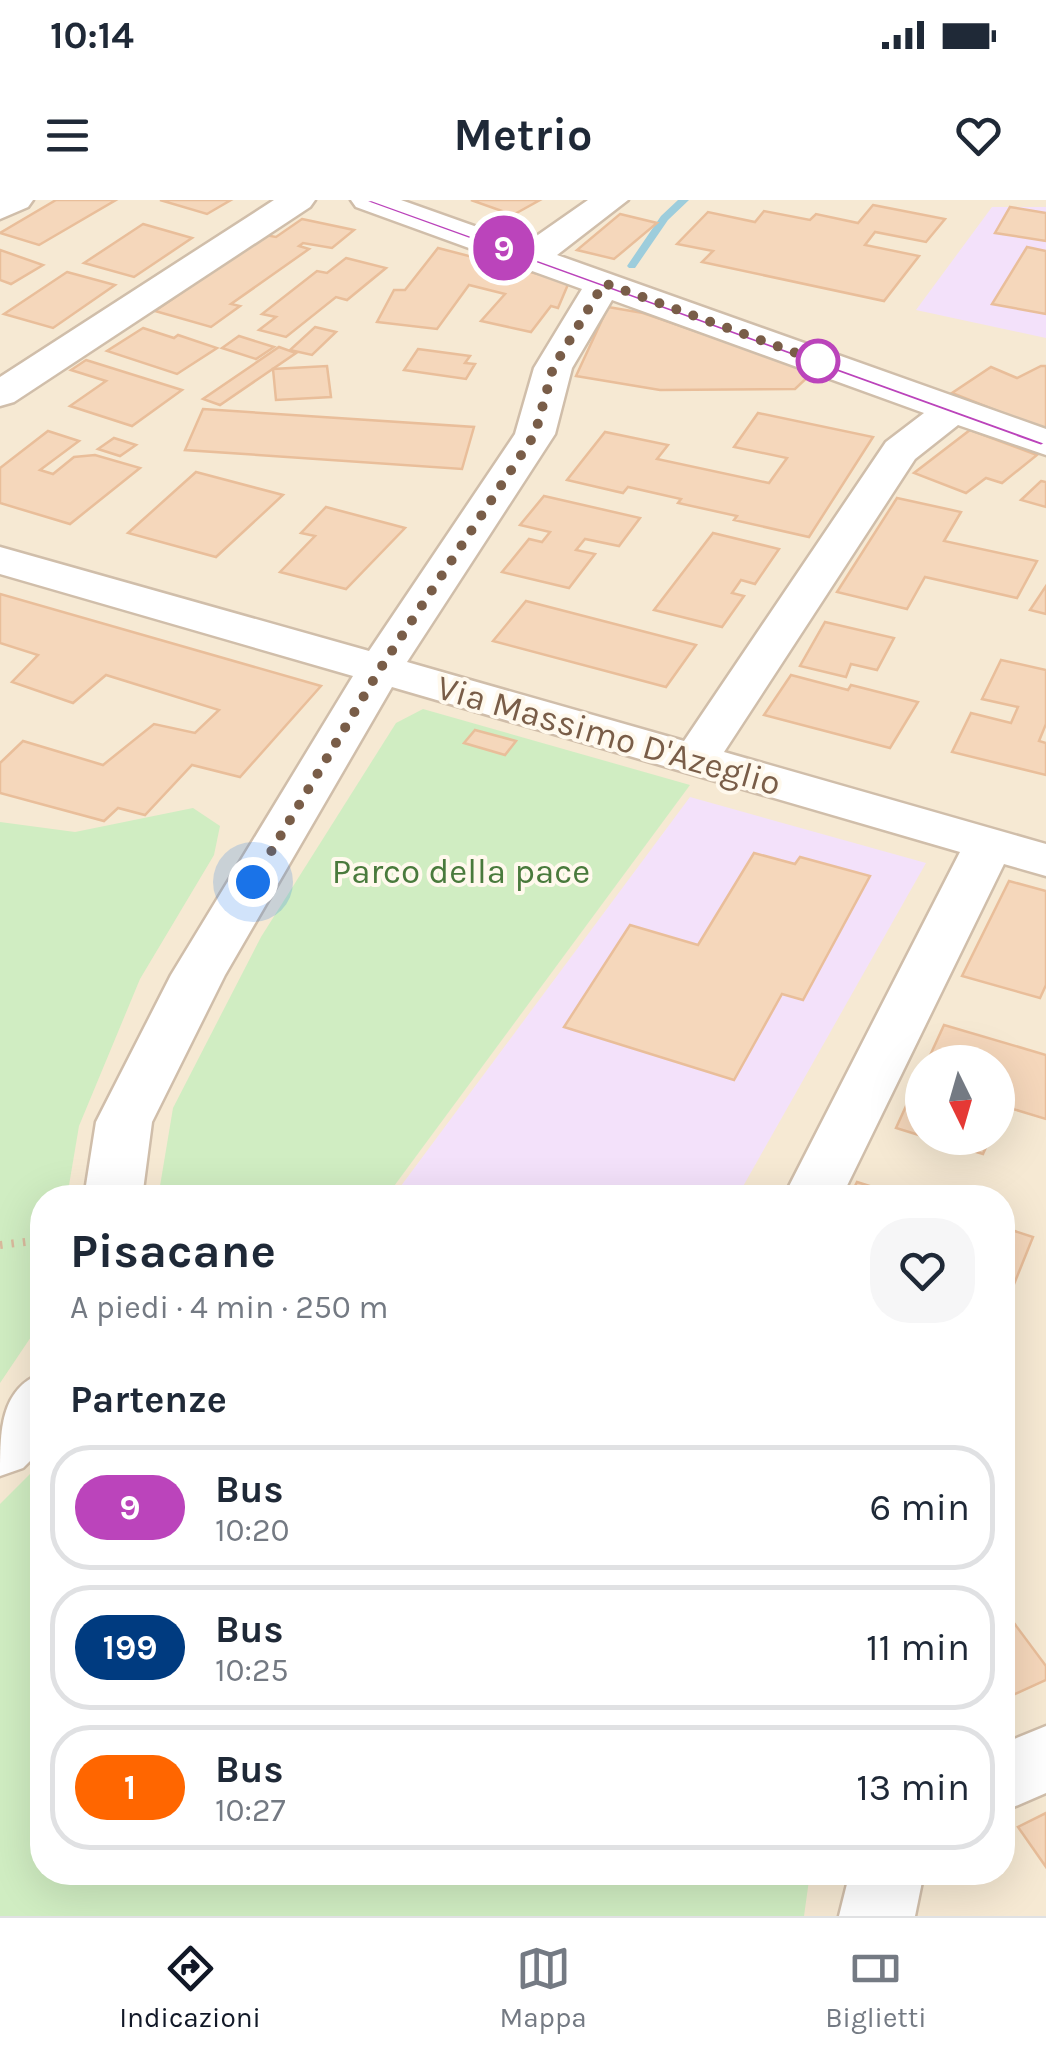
<!DOCTYPE html>
<html lang="it">
<head>
<meta charset="utf-8">
<style>
	body { margin:0; font-family:Karla,sans-serif; background:#f6f6f7; color:#1f2937; height:100vh; display:flex; flex-direction:column; font-size:38px; white-space:nowrap }
	* { box-sizing:border-box; margin:0 }
	p { font-size:32px; color:#747a83 }
	.icon { flex:none; width:55px; height:55px; fill:none; stroke:currentColor; stroke-width:2; stroke-linecap:round; stroke-linejoin:round }
	.map { position:relative; flex:1; overflow:hidden }
	.details { position:absolute; left:30px; top:985px; width:985px; height:700px; display:flex; flex-direction:column; background:#fff; border-radius:40px; box-shadow:0 10px 40px #0002 }
	.details>* { flex:none }
	.badge { padding:0 20px; border-radius:32px; font-size:35px; line-height:65px }
	.needle { width:65px; rotate:175deg }
	.fabs { position:absolute; left:905px; top:845px; display:grid; gap:20px }
	.fabs a { display:grid; place-items:center; width:110px; height:110px; border-radius:50%; background:#fff; box-shadow:0 10px 40px #0002; font-size:50px }
	.you { position:absolute; width:50px; height:50px; margin:-25px; border:8px solid #fff; border-radius:50%; background:#1a73e8; box-shadow:0 0 0 15px #1a73e833 }
	.map>.badge { position:absolute; translate:-50% -50%; box-shadow:0 0 0 5px #fff }
	h2 { padding:0 40px; font-size:38px; line-height:90px }
	.round { display:grid; place-items:center; flex:none; width:105px; height:105px; border-radius:40px; background:#f6f6f7 }
	.head { display:flex; align-items:center; justify-content:space-between; height:170px; padding:0 40px }
	h1 { font-size:48px; font-weight:700; line-height:75px }
	ul { padding:0; list-style:none }
	li { display:flex; align-items:center; gap:30px; height:125px; margin:0 20px 15px; padding:0 20px; border:5px solid #e0e1e3; border-radius:40px }
	li div { flex:1 }
	li b { display:block; font-size:38px }
	li em { font-style:normal }
	li .badge { min-width:110px; font-weight:700; text-align:center }
	.status { display:flex; justify-content:space-between; align-items:center; height:70px; padding:0 50px; background:#fff; direction:ltr }
	.status svg { height:28px; fill:currentColor }
	header { display:flex; justify-content:space-between; align-items:center; height:130px; padding:0 40px; background:#fff; font-size:45px; font-weight:700 }
	.menu { display:flex; justify-content:space-around; align-items:center; height:140px; border-top:2px solid #e0e1e3; background:#fff; font-size:28px; color:#747a83 }
	.menu a { display:grid; justify-items:center; gap:5px }
	.menu .active { color:#111827 }
	.map>svg:first-child { display:block }
	.residential { fill:#f6e9d3; fill-rule:evenodd }
	.education { fill:#f3e1fa }
	.green { fill:#d0edc2 }
	.lines { fill:none; stroke-linecap:round; stroke-linejoin:round }
	.stream { fill:#9dcddc; fill-rule:evenodd }
	.building { fill:#f5d7bb; stroke:#e9be9a; stroke-width:2.5 }
	.minor-casing { stroke:#d0beaa; stroke-width:5 }
	.path { stroke:#daba9d; stroke-width:8; stroke-dasharray:2.5 9; stroke-linecap:butt }
	.minor { fill:#fff; fill-rule:evenodd }
	.line { fill:#b4b; stroke:#fff; stroke-width:2.5 }
	.walk { stroke:#795d48; stroke-width:10; stroke-dasharray:0 18 }
	.stop-dot { fill:#fff; stroke:#b4b; stroke-width:5 }
	.labels { text-anchor:middle; stroke-width:8; stroke-linejoin:round; paint-order:stroke }
	.street-label { font-size:35px; fill:#795d48; stroke:#fff9ed }
	.park-label { font-size:35px; fill:#497a3c; stroke:#fff9ed }
</style>
</head>
<body>
<div class="status"><b>10:14</b><svg viewBox="0 0 49 12"><path d="M0 12V9h3v3zM5 12V6h3v6zM10 12V3h3v9zM15 12V0h3v12zM26 1h20v11H26zM47 4h2v5h-2z"/></svg></div>
<header><svg class="icon" aria-label="menu" viewBox="0 0 24 24"><path d="M4 6h16M4 12h16M4 18h16"/></svg>Metrio<svg class="icon" aria-label="heart" viewBox="0 0 24 24"><path d="M12 20l-8-8c-3-5 5-10 8-4 3-6 11-1 8 4z"/></svg></header>
<div class="map">
<svg width="1046" height="1716" viewBox="0 0 1046 1716">
	<rect width="100%" height="100%" fill="#fef6e5"/>
	<path class="residential" d="M 0,0 L 1046,0 L 1046,1716 L 0,1716 ZM 922,862 L 998,862 L 998,938 L 922,938 ZM 42,998 L 1002,998 L 1002,1672 L 42,1672 Z"/>
	<g class="education">
		<path d="M 992,7 L 1046,7 L 1046,138 L 916,110 Z"/>
		<path d="M 690,597 L 926,663 L 737,997 L 392,998 Z"/>
	</g>
	<g class="green">
		<path d="M 423,509 L 690,585 L 386,997 L 158,998 L 173,908 L 261,737 L 396,523 Z"/>
		<path d="M 193,608 L 220,626 L 214,655 L 140,779 L 79,926 L 67,997 L 42,998 L 42,1106 L 37,1128 L 0,1183 L 0,622 L 75,632 Z"/>
		<path d="M 42,1262 L 42,1672 L 810,1673 L 804,1716 L 0,1716 L 0,1304 Z"/>
	</g>
	<g class="lines">
		<path class="stream" d="M 678,0 L 689,0 L 668,20 L 635,68 L 629,68 L 627,66 L 661,16 Z"/>
	</g>
	<g class="building">
		<path d="M 56,0 L 116,0 L 39,45 L 0,33 Z"/>
		<path d="M 160,0 L 231,0 L 207,14 Z"/>
		<path d="M 471,0 L 540,0 L 513,15 Z"/>
		<path d="M 873,5 L 945,19 L 926,42 L 875,32 L 865,45 L 919,56 L 884,101 L 702,62 L 713,51 L 677,44 L 708,12 L 755,22 L 764,11 L 810,20 L 816,14 L 858,23 Z"/>
		<path d="M 1010,7 L 1046,13 L 1046,41 L 995,33 Z"/>
		<path d="M 620,14 L 657,23 L 614,59 L 577,50 Z"/>
		<path d="M 302,19 L 354,30 L 332,48 L 303,43 L 299,46 L 309,49 L 231,104 L 240,106 L 211,127 L 155,111 L 265,35 L 276,37 Z"/>
		<path d="M 143,24 L 192,38 L 134,77 L 84,63 Z"/>
		<path d="M 1027,47 L 1046,51 L 1046,114 L 992,104 Z"/>
		<path d="M 438,48 L 569,82 L 558,108 L 551,106 L 531,132 L 481,121 L 505,94 L 469,85 L 437,129 L 377,122 L 394,90 L 405,90 Z"/>
		<path d="M 0,50 L 43,65 L 11,84 L 0,80 Z"/>
		<path d="M 346,58 L 386,68 L 347,100 L 336,97 L 286,137 L 259,130 L 276,117 L 262,114 L 317,71 L 327,73 Z"/>
		<path d="M 67,72 L 115,85 L 53,128 L 4,114 Z"/>
		<path d="M 608,107 L 643,113 L 813,172 L 795,189 L 660,190 L 576,176 Z"/>
		<path d="M 315,127 L 336,132 L 312,155 L 290,150 Z"/>
		<path d="M 143,128 L 174,138 L 178,135 L 217,148 L 177,174 L 107,151 Z"/>
		<path d="M 239,136 L 274,147 L 256,159 L 222,148 Z"/>
		<path d="M 279,147 L 296,153 L 220,205 L 203,199 Z"/>
		<path d="M 418,149 L 470,156 L 465,163 L 475,164 L 466,179 L 404,170 Z"/>
		<path d="M 86,160 L 182,190 L 132,226 L 70,206 L 106,181 L 71,170 Z"/>
		<path d="M 327,166 L 331,197 L 276,200 L 273,169 Z"/>
		<path d="M 1041,166 L 1046,166 L 1046,230 L 952,193 L 991,167 L 1017,178 Z"/>
		<path d="M 203,209 L 474,227 L 462,269 L 185,250 Z"/>
		<path d="M 758,213 L 873,237 L 809,337 L 734,320 L 737,316 L 678,303 L 681,299 L 628,287 L 623,293 L 567,280 L 605,232 L 668,245 L 657,259 L 769,283 L 787,258 L 734,247 Z"/>
		<path d="M 970,230 L 1037,255 L 1002,283 L 986,278 L 966,293 L 914,273 Z"/>
		<path d="M 48,231 L 79,241 L 40,270 L 53,274 L 74,257 L 95,255 L 140,268 L 70,324 L 0,303 L 0,268 Z"/>
		<path d="M 114,238 L 136,245 L 120,256 L 98,249 Z"/>
		<path d="M 196,272 L 283,295 L 216,357 L 128,333 Z"/>
		<path d="M 1041,281 L 1046,282 L 1046,307 L 1021,300 Z"/>
		<path d="M 544,296 L 640,318 L 619,346 L 585,339 L 576,350 L 595,354 L 569,388 L 502,372 L 529,339 L 542,342 L 550,332 L 520,325 Z"/>
		<path d="M 897,298 L 961,312 L 944,341 L 1037,361 L 1017,398 L 925,377 L 907,409 L 837,392 Z"/>
		<path d="M 326,307 L 405,328 L 346,389 L 280,372 L 315,336 L 301,333 Z"/>
		<path d="M 713,333 L 779,349 L 755,384 L 741,380 L 732,393 L 744,396 L 722,427 L 654,410 Z"/>
		<path d="M 1046,386 L 1046,414 L 1030,410 Z"/>
		<path d="M 0,394 L 321,486 L 240,577 L 192,565 L 145,615 L 118,608 L 104,621 L 0,593 L 0,563 L 23,541 L 103,565 L 154,524 L 195,533 L 219,510 L 106,475 L 73,503 L 12,482 L 38,455 L 0,443 Z"/>
		<path d="M 526,401 L 696,445 L 666,487 L 493,441 Z"/>
		<path d="M 825,422 L 894,438 L 877,470 L 851,464 L 846,477 L 800,466 Z"/>
		<path d="M 1001,460 L 1046,470 L 1046,524 L 1039,541 L 1046,543 L 1046,575 L 952,552 L 971,513 L 1011,523 L 1018,507 L 982,499 Z"/>
		<path d="M 791,475 L 848,490 L 851,485 L 918,502 L 890,548 L 764,515 Z"/>
		<path d="M 475,530 L 516,541 L 505,555 L 464,543 Z"/>
		<path d="M 754,653 L 795,664 L 800,657 L 870,676 L 803,800 L 782,794 L 734,880 L 564,827 L 630,725 L 698,745 Z"/>
		<path d="M 1009,681 L 1046,691 L 1046,785 L 1040,798 L 962,776 Z"/>
		<path d="M 944,825 L 1046,855 L 1046,919 L 1003,906 L 998,919 L 998,862 L 927,862 Z"/>
		<path d="M 922,871 L 922,936 L 896,928 Z"/>
		<path d="M 928,938 L 990,938 L 983,954 Z"/>
		<path d="M 857,982 L 907,998 L 849,998 Z"/>
		<path d="M 1002,1027 L 1033,1037 L 1006,1104 L 1002,1103 Z"/>
		<path d="M 1002,1407 L 1046,1466 L 1046,1480 L 1002,1500 Z"/>
		<path d="M 1046,1613 L 1046,1667 L 1018,1627 Z"/>
	</g>
	<g class="lines">
		<g class="minor-casing">
			<g id="minor">
				<path d="M 0,0 L 33,0 L 28,7 L 0,19 Z"/>
				<path d="M 274,0 L 315,0 L 310,7 L 14,202 L 0,206 L 0,177 Z"/>
				<path d="M 351,0 L 401,0 L 525,44 L 588,0 L 628,0 L 557,55 L 1046,229 L 1046,255 L 958,225 L 915,259 L 724,552 L 1046,644 L 1046,676 L 1004,664 L 841,998 L 783,998 L 960,652 L 392,487 L 225,775 L 152,922 L 142,998 L 84,998 L 96,922 L 171,775 L 353,476 L 0,374 L 0,347 L 369,451 L 515,234 L 534,168 L 582,89 L 356,7 ZM 612,100 L 924,213 L 886,242 L 684,541 L 407,462 L 555,234 L 572,168 Z"/>
				<path d="M 42,1173 L 42,1249 L 23,1268 L 0,1276 C 0,1231 0,1189 42,1173 Z"/>
				<path d="M 1046,1526 L 1046,1593 L 1002,1612 L 1002,1544 Z"/>
				<path d="M 850,1672 L 924,1672 L 915,1716 L 839,1716 Z"/>
			</g>
		</g>
		<path class="path" d="M 0,1045 L 42,1040"/>
		<use href="#minor" class="minor"/>
	</g>
	<path class="line" d="M 361,0 L 372,0 L 1046,243 L 1041,246 Z"/>
	<g class="lines">
		<path class="walk" d="M 253,682 L 380,469 L 535,234 L 553,168 L 604,83 L 818,161"/>
	</g>
	<circle class="stop-dot" cx="818" cy="161" r="20"/>
	<g class="labels">
		<g class="street-label">
			<text transform="translate(609 535) rotate(16)" y="12">Via Massimo D'Azeglio</text>
		</g>
		<g class="park-label">
			<text x="461" y="683">Parco della pace</text>
		</g>
	</g>
</svg>
<div class="fabs">
<a><svg class="needle" viewBox="-14 -14 28 28"><path d="M0-13l5 13h-10z" fill="#e53935"/><path d="M0 13l5-13h-10z" fill="#747a83"/></svg></a>
</div>
<div class="you" style="left:253px;top:682px"></div>
<b class="badge" style="left:504px;top:48px;background:#b4b;color:#fff">9</b>
<section class="details">
<div class="head"><div><h1>Pisacane</h1><p>A piedi · 4 min · 250 m</p></div><a class="round"><svg class="icon" aria-label="heart" viewBox="0 0 24 24"><path d="M12 20l-8-8c-3-5 5-10 8-4 3-6 11-1 8 4z"/></svg></a></div>
<h2>Partenze</h2>
<ul>
<li><span class="badge" style="background:#b4b;color:#fff">9</span><div><b>Bus</b><p>10:20</p></div><em>6 min</em></li>
<li><span class="badge" style="background:#003b80;color:#fff">199</span><div><b>Bus</b><p>10:25</p></div><em>11 min</em></li>
<li><span class="badge" style="background:#f60;color:#fff">1</span><div><b>Bus</b><p>10:27</p></div><em>13 min</em></li>
</ul>
</section>
</div>
<nav class="menu">
<a class="active"><svg class="icon" aria-label="directions" viewBox="0 0 24 24"><path d="M12 3l9 9-9 9-9-9zM9 14v-3h6M13 9l2 2-2 2"/></svg>Indicazioni</a>
<a><svg class="icon" aria-label="map" viewBox="0 0 24 24"><path d="M3 6l6-2 6 2 6-2v14l-6 2-6-2-6 2zM9 4v14M15 6v14"/></svg>Mappa</a>
<a><svg class="icon" aria-label="tickets" viewBox="0 0 24 24"><path d="M3 7h18v10H3zM15 7v10"/></svg>Biglietti</a>
</nav>
</body>
</html>
